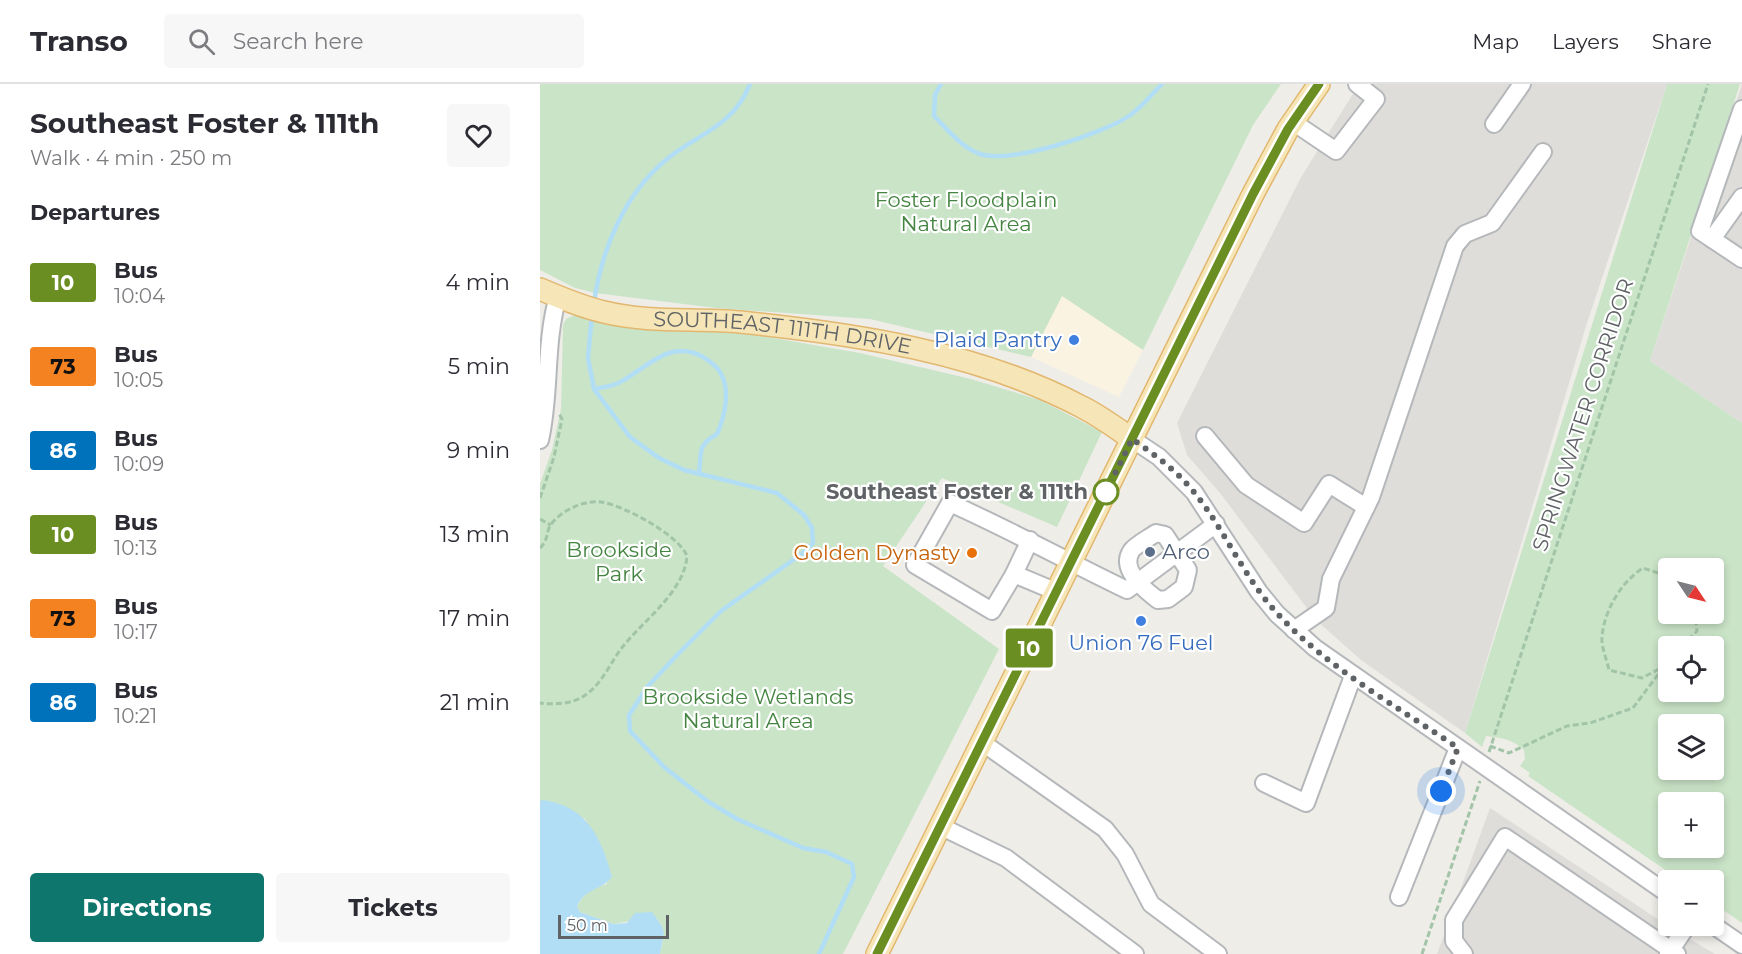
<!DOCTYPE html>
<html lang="en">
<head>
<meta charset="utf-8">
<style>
	body { margin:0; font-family:Montserrat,sans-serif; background:#f7f7f7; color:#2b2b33; height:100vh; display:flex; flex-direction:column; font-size:22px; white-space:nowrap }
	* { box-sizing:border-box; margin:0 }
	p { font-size:20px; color:#7c7c81 }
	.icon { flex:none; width:33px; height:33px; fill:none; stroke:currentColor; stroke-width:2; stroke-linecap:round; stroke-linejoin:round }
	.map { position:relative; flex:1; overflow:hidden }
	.panel { display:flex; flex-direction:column; background:#fff; width:540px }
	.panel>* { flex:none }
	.badge { padding:0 12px; border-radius:4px; font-size:21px; line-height:39px }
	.needle { width:39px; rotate:125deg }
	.tools { position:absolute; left:1118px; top:474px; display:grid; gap:12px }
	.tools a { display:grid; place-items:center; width:66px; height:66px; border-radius:6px; background:#fff; box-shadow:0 3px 9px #0003; font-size:30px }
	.scale { position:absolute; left:18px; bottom:15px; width:111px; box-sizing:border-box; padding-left:6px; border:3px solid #5f6366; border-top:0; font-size:16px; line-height:21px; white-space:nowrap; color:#5f6366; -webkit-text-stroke:4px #fff; paint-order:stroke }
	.you { position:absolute; width:30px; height:30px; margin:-15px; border:4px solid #fff; border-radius:50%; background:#1a73e8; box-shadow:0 0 0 9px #1a73e833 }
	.map>.badge { position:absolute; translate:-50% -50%; box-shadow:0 0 0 3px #fff }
	h2 { padding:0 30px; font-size:22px; line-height:54px }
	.round { display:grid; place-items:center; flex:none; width:63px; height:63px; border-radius:6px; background:#f7f7f7 }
	.head { display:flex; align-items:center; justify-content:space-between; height:102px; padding:0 30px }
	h1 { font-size:28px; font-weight:700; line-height:45px }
	.cta { display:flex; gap:12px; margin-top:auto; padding:12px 30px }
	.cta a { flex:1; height:69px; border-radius:6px; background:#0f766e; color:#fff; font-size:24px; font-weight:700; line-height:69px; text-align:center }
	.cta a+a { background:#f7f7f7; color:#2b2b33 }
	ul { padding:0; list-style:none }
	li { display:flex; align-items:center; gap:18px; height:84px; padding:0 30px }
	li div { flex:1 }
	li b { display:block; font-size:22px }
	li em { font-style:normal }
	li .badge { min-width:66px; font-weight:700; text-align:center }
	header { display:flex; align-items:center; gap:36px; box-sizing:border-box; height:84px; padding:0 30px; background:#fff; border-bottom:2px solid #e1e1e2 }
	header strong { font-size:28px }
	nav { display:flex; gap:33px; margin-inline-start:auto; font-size:21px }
	.search { width:420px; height:54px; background:#f7f7f7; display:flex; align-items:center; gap:15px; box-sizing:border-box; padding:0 21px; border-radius:6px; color:#7c7c81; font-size:22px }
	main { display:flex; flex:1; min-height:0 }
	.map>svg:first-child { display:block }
	.commercial { fill:#fbf3e2 }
	.industrial { fill:#dfddda }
	.green { fill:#cae4c8; fill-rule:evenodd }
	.water { fill:#b2def5 }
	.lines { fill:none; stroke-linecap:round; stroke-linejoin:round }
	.stream { stroke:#b2def5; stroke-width:4.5 }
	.minor-casing { stroke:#b5b8bb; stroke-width:20 }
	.major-casing { stroke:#e2b76f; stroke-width:24 }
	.path { stroke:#a2c4a8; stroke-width:3; stroke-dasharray:6 3; stroke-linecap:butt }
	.minor { stroke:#fff; stroke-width:16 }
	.major { stroke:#f6e6b7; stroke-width:21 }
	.line-casing { stroke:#fff; stroke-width:14 }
	.line { stroke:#6b8e23; stroke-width:9 }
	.walk { stroke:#5f6366; stroke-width:6; stroke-dasharray:0 10.8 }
	.shop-dot { fill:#3f7fe0; stroke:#fff; stroke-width:2 }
	.stop-dot { fill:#fff; stroke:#6b8e23; stroke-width:3 }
	.service-dot { fill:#5c6f8a; stroke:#fff; stroke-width:2 }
	.food-dot { fill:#e8710a; stroke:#fff; stroke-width:2 }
	.labels { text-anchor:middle; stroke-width:4.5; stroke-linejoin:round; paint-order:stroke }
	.park-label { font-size:21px; fill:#448441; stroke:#fff }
	.street-label { font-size:21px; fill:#5f6366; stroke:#fff }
	.shop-label { font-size:21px; fill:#366cbe; stroke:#fff; text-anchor:end }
	.stop-label { font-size:21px; font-weight:bold; fill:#5f6366; stroke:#fff; text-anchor:end }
	.service-label { font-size:21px; fill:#4e5e75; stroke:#fff; text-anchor:start }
	.food-label { font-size:21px; fill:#c56008; stroke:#fff; text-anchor:end }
</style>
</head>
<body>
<header>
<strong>Transo</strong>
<div class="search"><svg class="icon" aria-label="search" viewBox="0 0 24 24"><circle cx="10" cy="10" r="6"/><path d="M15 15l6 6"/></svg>Search here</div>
<nav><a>Map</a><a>Layers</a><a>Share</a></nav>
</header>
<main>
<section class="panel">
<div class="head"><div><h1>Southeast Foster &amp; 111th</h1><p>Walk · 4 min · 250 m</p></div><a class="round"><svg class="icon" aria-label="heart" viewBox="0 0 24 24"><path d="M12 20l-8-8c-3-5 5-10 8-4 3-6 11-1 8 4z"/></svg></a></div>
<h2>Departures</h2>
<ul>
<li><span class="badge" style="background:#6b8e23;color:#fff">10</span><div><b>Bus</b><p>10:04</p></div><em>4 min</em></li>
<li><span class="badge" style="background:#f58220;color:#111">73</span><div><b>Bus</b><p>10:05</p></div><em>5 min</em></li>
<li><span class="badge" style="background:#0072bc;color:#fff">86</span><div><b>Bus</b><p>10:09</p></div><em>9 min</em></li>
<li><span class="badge" style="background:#6b8e23;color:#fff">10</span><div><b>Bus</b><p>10:13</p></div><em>13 min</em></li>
<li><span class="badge" style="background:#f58220;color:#111">73</span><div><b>Bus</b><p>10:17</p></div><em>17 min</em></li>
<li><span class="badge" style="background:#0072bc;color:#fff">86</span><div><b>Bus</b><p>10:21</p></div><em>21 min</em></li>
</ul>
<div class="cta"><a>Directions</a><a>Tickets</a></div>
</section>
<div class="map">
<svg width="1202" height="870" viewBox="0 0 1202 870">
	<rect width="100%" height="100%" fill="#efede8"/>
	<path class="commercial" d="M 522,211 L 603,266 L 579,313 L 491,273 Z"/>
	<g class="industrial">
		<path d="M 819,0 L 1127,0 L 1046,242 L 925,649 L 821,576 L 776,536 L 680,409 L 647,371 L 637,339 L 760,95 Z"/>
		<path d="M 1202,0 L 1202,339 L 1110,277 Z"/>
		<path d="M 950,724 L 1128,842 L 1175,870 L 897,870 Z"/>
	</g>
	<g class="green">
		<path d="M 0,0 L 741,0 L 713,41 L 603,266 L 522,212 L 491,273 L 330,235 L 176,224 L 55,209 L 35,204 L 0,186 Z"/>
		<path d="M 1127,0 L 1200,0 L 1110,277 L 1202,339 L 1202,839 L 1173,819 L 1173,796 L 1140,796 L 988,692 L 990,689 L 980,682 L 985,675 L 984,666 C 972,655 962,654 946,652 L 942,663 L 925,649 ZM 1128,484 L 1173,484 L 1173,530 L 1128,530 ZM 1128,562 L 1173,562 L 1173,608 L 1128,608 ZM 1128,640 L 1173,640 L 1173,686 L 1128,686 ZM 1128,718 L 1173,718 L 1173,764 L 1128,764 Z"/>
		<path d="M 41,228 L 181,245 L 320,269 L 431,295 L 500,316 L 562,348 L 517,443 L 402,394 L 343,482 L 459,565 L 303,870 L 120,870 C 123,855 128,843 114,833 L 73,840 L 40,828 L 37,823 C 42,810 54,803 67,800 L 66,773 L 45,735 L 0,717 L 0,400 L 12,366 L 21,325 L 23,241 L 26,235 Z"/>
	</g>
	<path class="water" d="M 3,716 C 47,722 61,753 72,793 C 62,806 43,805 37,823 L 40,828 L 73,840 L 87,839 L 95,829 L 112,828 L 122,842 L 124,849 L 120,870 L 0,870 L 0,717 Z"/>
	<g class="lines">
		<g class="stream">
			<path d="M 401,0 L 395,11 L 394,32 C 407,45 422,64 440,70 C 471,80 562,50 589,32 C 601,24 612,10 622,0"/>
			<path d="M 54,218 C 62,165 84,110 127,75 C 159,49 193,43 210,0"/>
			<path d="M 52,230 L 48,274 L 54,305 L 90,353 L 119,374 L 144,386 L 237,409 L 264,431 L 272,444 L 273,459 L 263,469 L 181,527 L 140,568 L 108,602 L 89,631 L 90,647 L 124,683 L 167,717 L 197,735 L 263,764 L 286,768 L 312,780 L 314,793 L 279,870"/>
			<path d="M 54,305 C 65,303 75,302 84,296 C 109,281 132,255 163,273 C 169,277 176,281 180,288 C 191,305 185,332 177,350 C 156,362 162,369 159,390"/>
		</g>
		<g class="minor-casing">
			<g id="minor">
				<path d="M 1202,25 L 1160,147 L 1202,175"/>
				<path d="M 753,38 L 796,67 L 836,15 L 817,0"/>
				<path d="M 954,40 L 982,0"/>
				<path d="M 1172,155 L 1202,113"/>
				<path d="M 665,352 L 706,401 L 764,439 L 789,400 L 826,423"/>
				<path d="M 592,355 L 619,373 L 654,408 L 719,508 L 737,530 L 775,564 L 1128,810"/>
				<path d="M 0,356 C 11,308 4,262 18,212"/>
				<path d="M 616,449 L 625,451 L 648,486 L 644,503 L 628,515 L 618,516 C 606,507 578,485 592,466 C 597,460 609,454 616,449 Z"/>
				<path d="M 474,490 L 490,456"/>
				<path d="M 517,508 L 474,490 L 452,527 L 375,481 L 410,419 C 470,446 527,477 587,506 L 676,440"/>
				<path d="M 754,546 L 786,524 L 791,495 L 831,413 L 915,162 L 925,150 L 952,139 L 1003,68"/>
				<path d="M 443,659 L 565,745 L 585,770 L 611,820 L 678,870"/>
				<path d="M 724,699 L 766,719 L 813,592"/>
				<path d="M 402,743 L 466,774 L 595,870"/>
				<path d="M 859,813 L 918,664"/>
				<path d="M 1173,841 L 1202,861"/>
				<path d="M 924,870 L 914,857 L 914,836 L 965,753 L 1137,870"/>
				<path d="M 1128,870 L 1147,842"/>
			</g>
		</g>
		<g class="major-casing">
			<g id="major">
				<path id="s1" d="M 0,205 C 21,214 42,223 64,228 C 108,239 155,234 200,238 C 317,250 438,268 542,323 C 560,332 576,344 592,355"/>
				<path d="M 337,870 L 713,110 L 748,45 L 779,0"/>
			</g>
		</g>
		<g class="path">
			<path d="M 0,414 L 14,373 L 22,335 L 19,330"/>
			<path d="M 0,435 L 11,441"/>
			<path d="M 0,464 C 7,457 6,453 9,444 C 13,435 26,426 34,423 C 42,419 52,417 61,418 C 83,421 139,451 147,472 C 144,509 102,537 81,565 C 71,578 62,599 48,609 C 35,620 16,621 0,619"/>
			<path d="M 1142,562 L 1157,547 L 1155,530"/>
			<path d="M 1119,585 L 1102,594 L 1069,586 C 1067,576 1061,563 1062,553 C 1064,527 1081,498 1103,484 L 1121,490 L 1128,495"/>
			<path d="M 950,662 L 969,669 L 1027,642 L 1050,639 L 1093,624 L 1128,577"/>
			<path d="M 949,668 L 1168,0"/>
			<path d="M 882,870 L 940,697"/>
		</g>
		<use href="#minor" class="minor"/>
		<use href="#major" class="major"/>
	</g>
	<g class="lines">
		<g class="line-casing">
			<path id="line" d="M 337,870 L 713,110 L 748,45 L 779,0"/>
		</g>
		<use href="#line" class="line"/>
		<path class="walk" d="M 566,408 L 592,355 C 615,371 636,386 654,408 C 685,446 703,492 736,528 C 784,582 858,623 918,664 L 901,707"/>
	</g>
	<g class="shop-dot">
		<circle cx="534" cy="256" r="6"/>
		<circle cx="601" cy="537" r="6"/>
	</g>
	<circle class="stop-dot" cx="566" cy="408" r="12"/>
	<circle class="service-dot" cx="610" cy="468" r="6"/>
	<circle class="food-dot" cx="432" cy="469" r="6"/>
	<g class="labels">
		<g class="park-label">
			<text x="426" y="123">Foster Floodplain<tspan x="426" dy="24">Natural Area</tspan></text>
			<text x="79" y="473">Brookside<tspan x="79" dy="24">Park</tspan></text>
			<text x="208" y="620">Brookside Wetlands<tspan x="208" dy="24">Natural Area</tspan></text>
		</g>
		<g class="street-label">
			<text dy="7" stroke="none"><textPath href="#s1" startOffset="248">SOUTHEAST 111TH DRIVE</textPath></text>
			<text transform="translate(1043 331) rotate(-72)" y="7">SPRINGWATER CORRIDOR</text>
		</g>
		<g class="shop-label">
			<text x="522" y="263">Plaid Pantry</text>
			<text x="601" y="566" text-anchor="middle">Union 76 Fuel</text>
		</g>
		<g class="stop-label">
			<text x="548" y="415">Southeast Foster &amp; 111th</text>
		</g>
		<g class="service-label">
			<text x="622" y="475">Arco</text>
		</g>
		<g class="food-label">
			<text x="420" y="476">Golden Dynasty</text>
		</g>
	</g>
</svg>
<div class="tools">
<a><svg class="needle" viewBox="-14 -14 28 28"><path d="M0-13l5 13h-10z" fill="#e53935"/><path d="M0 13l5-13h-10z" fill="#7c7c81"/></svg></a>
<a><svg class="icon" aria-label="locate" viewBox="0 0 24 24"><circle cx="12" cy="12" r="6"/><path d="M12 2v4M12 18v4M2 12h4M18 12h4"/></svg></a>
<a><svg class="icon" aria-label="layers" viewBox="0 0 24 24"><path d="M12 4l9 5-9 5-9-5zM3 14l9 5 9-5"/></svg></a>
<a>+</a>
<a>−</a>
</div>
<div class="scale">50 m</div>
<div class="you" style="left:901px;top:707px"></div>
<b class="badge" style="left:489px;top:564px;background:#6b8e23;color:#fff">10</b>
</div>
</main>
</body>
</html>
